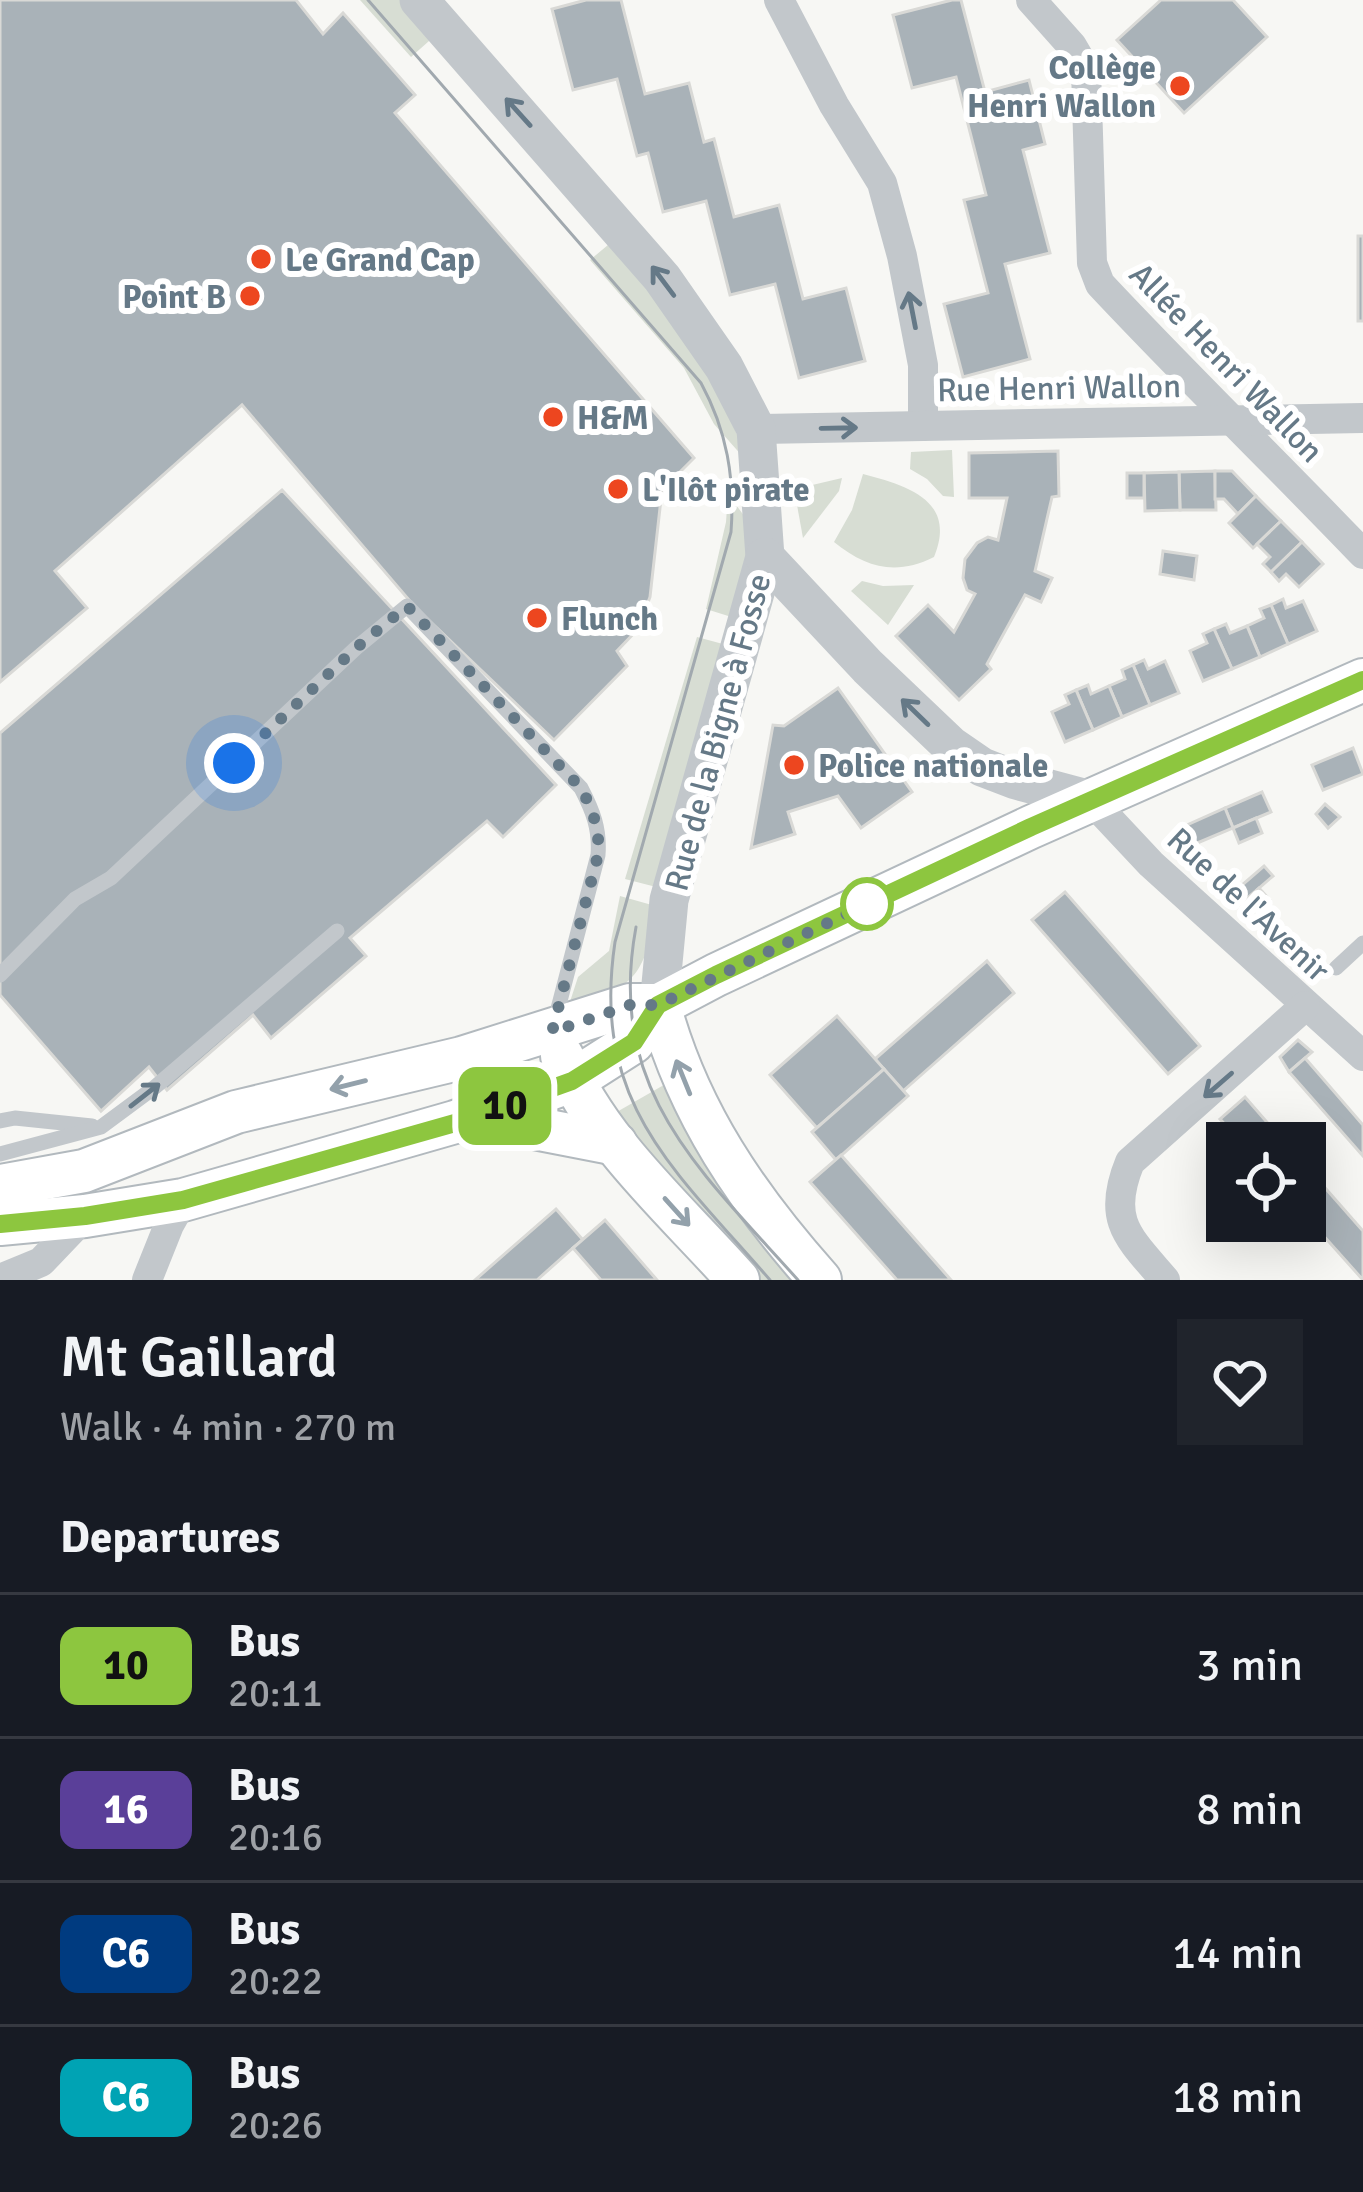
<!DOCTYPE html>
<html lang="en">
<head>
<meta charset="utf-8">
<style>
	body { margin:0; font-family:Signika,sans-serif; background:#20242c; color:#f1f3f6; height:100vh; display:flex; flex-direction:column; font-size:45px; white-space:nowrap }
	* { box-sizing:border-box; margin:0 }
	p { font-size:39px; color:#9ea1a6 }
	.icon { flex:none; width:66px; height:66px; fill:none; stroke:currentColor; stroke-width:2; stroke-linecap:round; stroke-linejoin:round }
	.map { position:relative; height:1280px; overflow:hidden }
	.panel { display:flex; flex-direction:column; background:#171b24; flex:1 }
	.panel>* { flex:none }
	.badge { padding:0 24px; border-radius:18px; font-size:42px; line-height:78px }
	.fabs { position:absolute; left:1206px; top:1122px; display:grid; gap:24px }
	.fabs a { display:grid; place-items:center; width:120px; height:120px; border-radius:0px; background:#171b24; box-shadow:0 12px 48px #0002; font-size:60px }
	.you { position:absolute; width:60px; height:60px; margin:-30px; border:9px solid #fff; border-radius:50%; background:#1a73e8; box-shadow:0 0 0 18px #1a73e833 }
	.map>.badge { position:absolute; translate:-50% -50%; box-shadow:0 0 0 6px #fff }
	h2 { padding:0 60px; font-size:45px; line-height:108px }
	.round { display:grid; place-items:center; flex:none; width:126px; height:126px; border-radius:0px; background:#20242c }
	.head { display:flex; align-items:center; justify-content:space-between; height:204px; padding:0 60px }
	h1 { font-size:57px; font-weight:600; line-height:90px }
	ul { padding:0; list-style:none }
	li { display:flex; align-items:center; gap:36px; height:144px; padding:0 60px; border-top:3px solid #363941 }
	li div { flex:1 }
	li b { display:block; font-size:45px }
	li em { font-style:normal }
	li .badge { min-width:132px; font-weight:700; text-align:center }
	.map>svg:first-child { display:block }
	.green { fill:#d7ddd3 }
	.building { fill:#a9b2b8; stroke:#d9d9d6; stroke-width:3 }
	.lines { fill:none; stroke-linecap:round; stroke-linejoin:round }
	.secondary-casing { stroke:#b2b9be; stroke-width:46 }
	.service { stroke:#c2c7cb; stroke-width:15 }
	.minor { stroke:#c2c7cb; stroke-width:30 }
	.tertiary { stroke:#c2c7cb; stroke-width:39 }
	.secondary { stroke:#fff; stroke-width:42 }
	.tram { stroke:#a1a9af; stroke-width:3 }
	.oneway { stroke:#657987 }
	.oneway2 { stroke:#93a1ab }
	.line-casing { stroke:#fff; stroke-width:27 }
	.line { stroke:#8dc63f; stroke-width:18 }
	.walk { stroke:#657987; stroke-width:12; stroke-dasharray:0 21.6 }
	.poi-dot { fill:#ed461f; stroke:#fff; stroke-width:4.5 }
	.stop-dot { fill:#fff; stroke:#8dc63f; stroke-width:6 }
	.labels { text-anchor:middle; stroke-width:12; stroke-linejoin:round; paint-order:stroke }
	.poi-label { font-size:33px; font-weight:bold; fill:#657987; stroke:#fff; text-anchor:start }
	.street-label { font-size:33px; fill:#657987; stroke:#fff }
</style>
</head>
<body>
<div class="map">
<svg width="1363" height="1280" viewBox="0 0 1363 1280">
	<rect width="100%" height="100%" fill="#f7f7f4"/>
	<g class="green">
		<path d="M 360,0 L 411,0 L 438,33 L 411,57 Z"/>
		<path d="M 620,235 L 688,323 L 751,466 L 714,424 L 684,368 L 590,260 Z"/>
		<path d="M 952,450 L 954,497 L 943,496 L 927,479 L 910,469 L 911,452 Z"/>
		<path d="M 863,474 C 909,486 957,501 934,557 C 896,576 866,568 834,542 L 852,510 Z"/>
		<path d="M 842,478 L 839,491 L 803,538 L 797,505 L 808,486 Z"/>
		<path d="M 728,494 L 756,532 L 741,620 L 706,609 L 726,522 Z"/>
		<path d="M 862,581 L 883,586 L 914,585 L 888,625 L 851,591 Z"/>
		<path d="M 697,637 L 734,647 L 664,889 L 625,879 Z"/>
		<path d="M 620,896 L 659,907 C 641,980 638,984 567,1011 L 578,977 L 609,951 Z"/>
		<path d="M 669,1082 L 807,1280 L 758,1280 L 615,1113 Z"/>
	</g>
	<g class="building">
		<path d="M 0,0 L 296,0 L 323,34 L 343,13 L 415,95 L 395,113 L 694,458 L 662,490 L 650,597 L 638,629 L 617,651 L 627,666 L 554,740 L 415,607 L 242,405 L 55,571 L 87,608 L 0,682 Z"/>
		<path d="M 586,0 L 621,0 L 645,94 L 689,83 L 704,142 L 714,139 L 734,217 L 779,205 L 803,299 L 846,288 L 865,361 L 799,378 L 775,284 L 730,295 L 706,201 L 663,212 L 648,153 L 637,156 L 617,79 L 573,90 L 552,9 Z"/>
		<path d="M 952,0 L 961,0 L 985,92 L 1029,80 L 1045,144 L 1023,150 L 1050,253 L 1005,264 L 1030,359 L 963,377 L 944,304 L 988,293 L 964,200 L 986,195 L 956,77 L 912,88 L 893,15 Z"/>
		<path d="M 1161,0 L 1233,0 L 1267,37 L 1184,113 L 1117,40 Z"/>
		<rect x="1358" y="236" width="5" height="85"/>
		<path d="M 1058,451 L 1059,496 L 1052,497 L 1035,571 L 1052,578 L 1041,602 L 1025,595 L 987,664 L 991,669 L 959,700 L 896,636 L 928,605 L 954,632 L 975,594 L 967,590 L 963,578 L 965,559 L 977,543 L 988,537 L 998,540 L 1007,498 L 969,498 L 969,453 Z"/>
		<path d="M 1215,471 L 1216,510 L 1180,510 L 1179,472 Z"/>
		<path d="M 1215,471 L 1232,471 L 1256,496 L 1238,514 L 1224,499 L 1215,499 Z"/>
		<path d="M 1179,472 L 1180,510 L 1145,511 L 1144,473 Z"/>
		<rect x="1127" y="473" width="17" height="25"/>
		<path d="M 282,490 L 556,785 L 503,837 L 487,821 L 350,938 L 366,956 L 271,1038 L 253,1015 L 167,1090 L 149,1067 L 101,1111 L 0,995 L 0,733 Z"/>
		<path d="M 1256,496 L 1281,521 L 1253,548 L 1229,523 Z"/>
		<path d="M 1281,521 L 1302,542 L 1271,572 L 1263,564 L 1270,557 L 1257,544 Z"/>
		<path d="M 1302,542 L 1323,564 L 1299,587 L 1286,574 L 1279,581 L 1271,572 Z"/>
		<path d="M 1163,551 L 1197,556 L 1194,580 L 1160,574 Z"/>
		<path d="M 1283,599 L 1286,608 L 1303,601 L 1317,631 L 1288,644 L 1271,605 Z"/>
		<path d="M 1271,605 L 1288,644 L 1260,657 L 1247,626 L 1264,618 L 1260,609 Z"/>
		<path d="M 1226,624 L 1230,633 L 1247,626 L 1260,657 L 1232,669 L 1214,629 Z"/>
		<path d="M 1214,629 L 1232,669 L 1203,681 L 1190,651 L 1207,643 L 1203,634 Z"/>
		<path d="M 1144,660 L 1148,669 L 1165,661 L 1179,693 L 1150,705 L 1133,665 Z"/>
		<path d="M 1133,665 L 1150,705 L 1122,717 L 1109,686 L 1125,679 L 1122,670 Z"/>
		<path d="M 1088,685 L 1091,694 L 1109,686 L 1122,717 L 1093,730 L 1076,690 Z"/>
		<path d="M 838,688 L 912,792 L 861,828 L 838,796 L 788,812 L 795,834 L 751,848 L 773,725 L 784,726 Z"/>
		<path d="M 1076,690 L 1093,730 L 1065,742 L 1052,712 L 1069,704 L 1065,695 Z"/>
		<path d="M 1353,748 L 1363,774 L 1323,790 L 1312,765 Z"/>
		<path d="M 1262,792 L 1271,812 L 1233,828 L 1225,808 Z"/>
		<path d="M 1325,804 L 1340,817 L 1328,828 L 1316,814 Z"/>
		<path d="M 1225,808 L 1233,828 L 1195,844 L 1187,825 Z"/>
		<path d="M 1256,818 L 1262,833 L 1239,843 L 1233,828 Z"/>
		<path d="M 1264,866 L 1273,876 L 1243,902 L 1234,892 Z"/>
		<path d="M 1259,888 L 1270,900 L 1258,911 L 1247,899 Z"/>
		<path d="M 1065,892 L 1200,1046 L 1168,1074 L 1032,920 Z"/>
		<path d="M 987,961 L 1014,993 L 903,1091 L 875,1059 Z"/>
		<path d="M 837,1016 L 884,1069 L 817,1128 L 770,1075 Z"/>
		<path d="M 1298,1040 L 1312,1052 L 1289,1072 L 1280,1057 Z"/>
		<path d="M 1305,1058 L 1363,1125 L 1363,1156 L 1289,1072 Z"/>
		<path d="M 884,1069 L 908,1096 L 836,1160 L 812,1132 Z"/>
		<path d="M 1245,1097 L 1285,1143 L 1242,1143 L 1220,1119 Z"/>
		<path d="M 841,1155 L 951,1280 L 897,1280 L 810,1182 Z"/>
		<path d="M 1305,1165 L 1363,1231 L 1363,1280 L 1305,1215 Z"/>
		<path d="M 556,1209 L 583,1240 L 573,1248 L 537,1280 L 475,1280 Z"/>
		<path d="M 605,1220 L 657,1280 L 601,1280 L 573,1248 Z"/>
	</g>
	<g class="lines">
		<g class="secondary-casing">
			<g id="secondary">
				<path d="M 659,1005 C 688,1113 747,1198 820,1280"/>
				<path d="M 562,1056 C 597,1142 677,1211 738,1280"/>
				<path d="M 475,1123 L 513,1124 L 616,1144"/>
				<path d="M 0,1186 L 84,1171 L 236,1112 L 462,1058 L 630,1005 L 659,1005"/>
				<path d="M 0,1224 L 85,1216 L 183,1200 L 455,1122 L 572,1081 L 633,1042 L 659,1005 L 716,975 L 1031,827 L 1363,680"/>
			</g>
		</g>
		<g class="service">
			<path d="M 1336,968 L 1363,943"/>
			<path d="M 0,975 L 75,899 L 111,878 L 356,648 L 407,606 L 581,788 C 593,811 600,829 598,855 L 554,1024"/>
			<path d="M 0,1121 L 15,1118 L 92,1126"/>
			<path d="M 0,1154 L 101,1127 L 155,1087 L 337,931"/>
		</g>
		<g class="minor">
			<path d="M 779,0 L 834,105 L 882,183 L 902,256 L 923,365 L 923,426"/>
			<path d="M 1031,0 L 1072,46 L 1086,70 L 1092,263 L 1100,284 C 1186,376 1276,463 1363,554"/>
			<path d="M 756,429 L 1363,418"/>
			<path d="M 1091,800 L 1151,864 L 1363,1056"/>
			<path d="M 0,1279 L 41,1262 L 85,1216"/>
			<path d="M 147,1280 L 169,1225 L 183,1200"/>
			<path d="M 1165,1280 C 1128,1237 1106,1220 1130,1162 L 1305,1006"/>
		</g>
		<g class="tertiary">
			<path d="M 419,0 L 662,278 L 724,367 L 756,429 L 765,557 L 669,900 L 659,1005"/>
			<path d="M 765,557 L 868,667 L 950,745 L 982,767 L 1016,780 L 1091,800"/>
		</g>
		<use href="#secondary" class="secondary"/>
		<g class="tram">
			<path d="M 368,0 L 701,383 C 727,431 735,478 731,532 L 615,942 C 591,1103 673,1168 770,1280"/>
			<path d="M 636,927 C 606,1090 699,1169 798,1280"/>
		</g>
	</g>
	<defs><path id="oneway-shaft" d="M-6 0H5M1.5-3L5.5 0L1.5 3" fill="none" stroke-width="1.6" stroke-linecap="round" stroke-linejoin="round" transform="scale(3)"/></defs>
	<g class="oneway">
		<use href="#oneway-shaft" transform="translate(518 112) rotate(-132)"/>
		<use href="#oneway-shaft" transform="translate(663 281) rotate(-127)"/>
		<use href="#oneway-shaft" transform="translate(912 310) rotate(-101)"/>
		<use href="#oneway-shaft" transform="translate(839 428) rotate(-1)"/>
		<use href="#oneway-shaft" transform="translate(915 712) rotate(-136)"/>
		<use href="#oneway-shaft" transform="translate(1218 1085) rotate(139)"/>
		<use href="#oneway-shaft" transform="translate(145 1095) rotate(-38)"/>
	</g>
	<g class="oneway2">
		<use href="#oneway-shaft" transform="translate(683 1077) rotate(-112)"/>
		<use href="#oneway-shaft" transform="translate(348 1085) rotate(166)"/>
		<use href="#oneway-shaft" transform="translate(677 1212) rotate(48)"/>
	</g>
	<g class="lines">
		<g class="line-casing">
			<path id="line" d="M 0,1224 L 85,1216 L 183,1200 L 455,1123 L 572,1081 L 634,1042 L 658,1005 L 716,975 L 1031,827 L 1363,680"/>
		</g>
		<use href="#line" class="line"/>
		<path class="walk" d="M 234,763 L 356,648 L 407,606 L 581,788 C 593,811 600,829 598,855 L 552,1032 L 630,1005 L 658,1005 L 867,904"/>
	</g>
	<g class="poi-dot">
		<circle cx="1180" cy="86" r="12"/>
		<circle cx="261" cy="259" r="12"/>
		<circle cx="250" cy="296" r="12"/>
		<circle cx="553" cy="417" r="12"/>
		<circle cx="618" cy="489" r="12"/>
		<circle cx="537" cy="618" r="12"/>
		<circle cx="794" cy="765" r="12"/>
	</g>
	<circle class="stop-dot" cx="867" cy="904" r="24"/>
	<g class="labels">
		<g class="poi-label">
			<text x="1156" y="79" text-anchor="end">Collège<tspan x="1156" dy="38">Henri Wallon</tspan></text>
			<text x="285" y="271">Le Grand Cap</text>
			<text x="226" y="308" text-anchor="end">Point B</text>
			<text x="577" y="429">H&amp;M</text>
			<text x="642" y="501">L'Ilôt pirate</text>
			<text x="561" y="630">Flunch</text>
			<text x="818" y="777">Police nationale</text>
		</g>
		<g class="street-label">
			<text transform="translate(1227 362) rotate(46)" y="12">Allée Henri Wallon</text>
			<text transform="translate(1059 387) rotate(-1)" y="12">Rue Henri Wallon</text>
			<text transform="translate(717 732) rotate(-75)" y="12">Rue de la Bigne à Fosse</text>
			<text transform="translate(1249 904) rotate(43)" y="12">Rue de l'Avenir</text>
		</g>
	</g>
</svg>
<div class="fabs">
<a><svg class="icon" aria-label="locate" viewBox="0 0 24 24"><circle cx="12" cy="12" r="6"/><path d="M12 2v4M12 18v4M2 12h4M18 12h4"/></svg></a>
</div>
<div class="you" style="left:234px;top:763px"></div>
<b class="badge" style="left:505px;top:1106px;background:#8dc63f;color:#111">10</b>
</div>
<section class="panel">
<div class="head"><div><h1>Mt Gaillard</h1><p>Walk · 4 min · 270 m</p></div><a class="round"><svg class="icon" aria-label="heart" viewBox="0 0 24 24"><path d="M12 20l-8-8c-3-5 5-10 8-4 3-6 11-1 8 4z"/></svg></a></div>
<h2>Departures</h2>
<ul>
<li><span class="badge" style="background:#8dc63f;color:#111">10</span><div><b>Bus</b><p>20:11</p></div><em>3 min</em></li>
<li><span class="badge" style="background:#5a3f99;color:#fff">16</span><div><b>Bus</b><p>20:16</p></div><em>8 min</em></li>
<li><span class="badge" style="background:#003b80;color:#fff">C6</span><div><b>Bus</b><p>20:22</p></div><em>14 min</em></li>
<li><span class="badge" style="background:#00a3b4;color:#fff">C6</span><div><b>Bus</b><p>20:26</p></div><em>18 min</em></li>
</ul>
</section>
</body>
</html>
